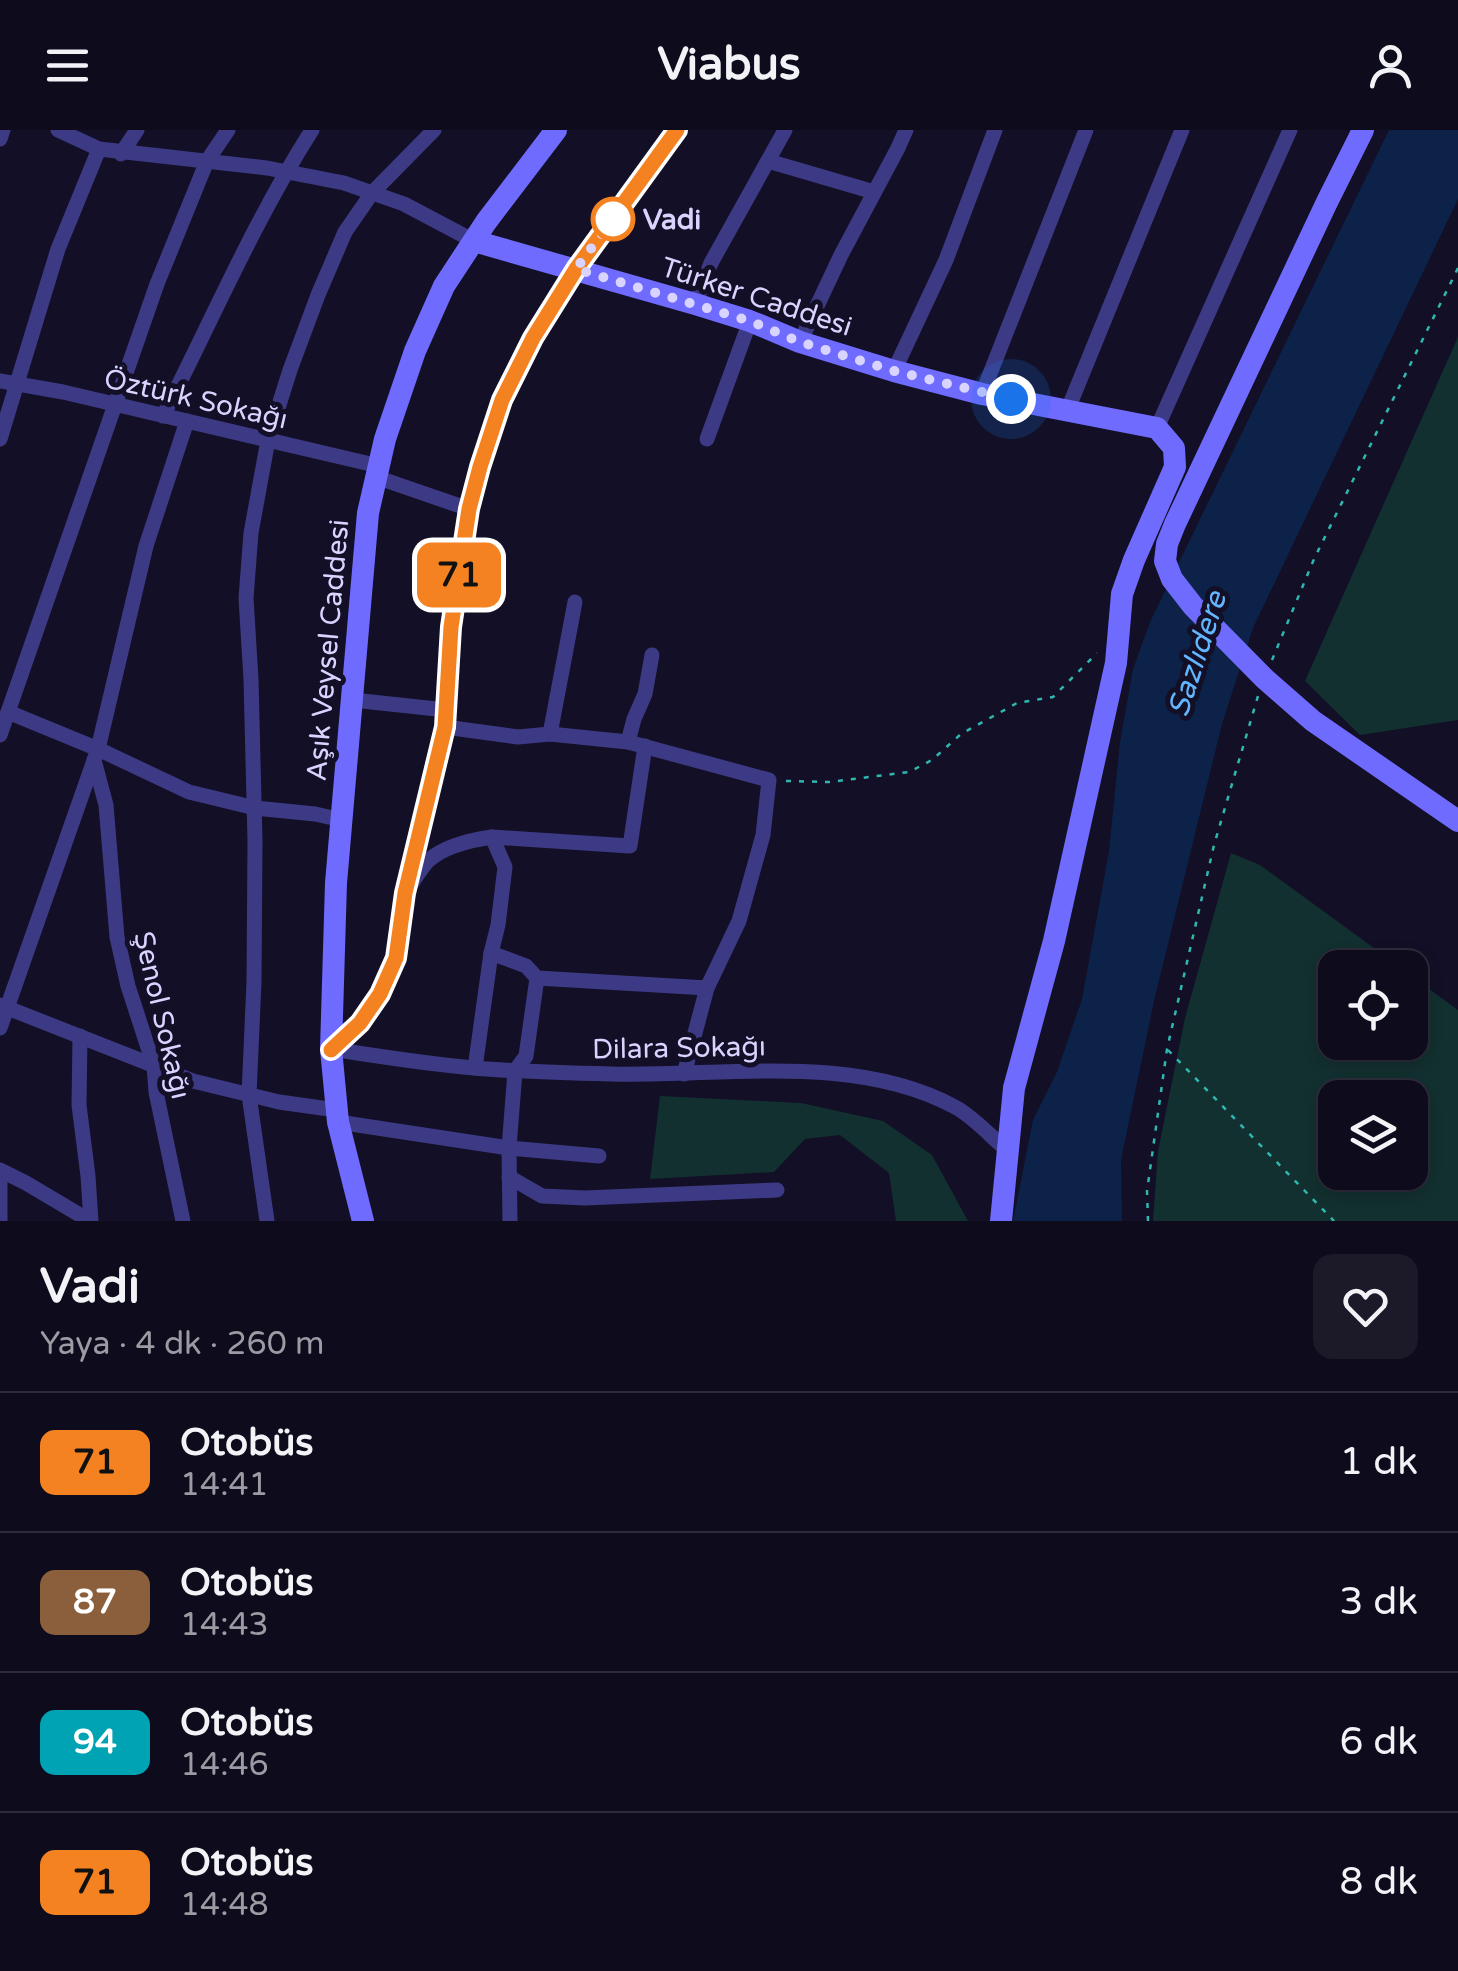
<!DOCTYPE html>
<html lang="tr">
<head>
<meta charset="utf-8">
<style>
	body { margin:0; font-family:"Varela Round",sans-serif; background:#1c1929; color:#f1f3f6; height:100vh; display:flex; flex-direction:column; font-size:38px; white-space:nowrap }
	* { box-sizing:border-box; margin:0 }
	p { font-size:32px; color:#9b9ba3 }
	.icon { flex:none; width:55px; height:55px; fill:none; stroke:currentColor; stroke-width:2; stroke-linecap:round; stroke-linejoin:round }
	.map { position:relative; height:1091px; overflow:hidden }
	.side { display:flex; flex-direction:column; background:#0e0b1c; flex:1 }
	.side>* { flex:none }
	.badge { padding:0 20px; border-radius:15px; font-size:35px; line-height:65px }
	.controls { position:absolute; left:1318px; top:820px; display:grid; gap:20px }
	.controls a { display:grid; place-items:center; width:110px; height:110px; border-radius:20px; background:#0e0b1c; box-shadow:0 5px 15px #0003,0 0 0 2px #2e2b3b; font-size:50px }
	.you { position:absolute; width:50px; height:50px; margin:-25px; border:8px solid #fff; border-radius:50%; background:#1a73e8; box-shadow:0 0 0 15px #1a73e833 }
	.map>.badge { position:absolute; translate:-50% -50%; box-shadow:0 0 0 5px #fff }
	.round { display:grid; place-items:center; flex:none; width:105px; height:105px; border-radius:20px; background:#1c1929 }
	.headline { display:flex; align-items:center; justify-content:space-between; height:170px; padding:0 40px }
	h1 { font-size:48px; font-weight:700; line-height:75px }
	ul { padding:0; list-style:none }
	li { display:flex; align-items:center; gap:30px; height:140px; padding:0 40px; border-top:2px solid #2e2b3b }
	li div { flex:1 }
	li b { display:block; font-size:38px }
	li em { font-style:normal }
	li .badge { min-width:110px; font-weight:700; text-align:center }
	header { display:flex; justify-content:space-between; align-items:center; height:130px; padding:0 40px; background:#0e0b1c; font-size:45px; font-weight:700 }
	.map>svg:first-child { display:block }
	.green { fill:#12302f; fill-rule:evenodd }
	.water { fill:#0c2248 }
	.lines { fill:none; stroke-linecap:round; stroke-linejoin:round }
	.path { stroke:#2fb8b0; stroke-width:2.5; stroke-dasharray:5 8; stroke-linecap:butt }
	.street { stroke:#3d3a85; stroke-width:15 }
	.secondary { stroke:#6f6bff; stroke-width:22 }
	.line-casing { stroke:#fff; stroke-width:22 }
	.line { stroke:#f58220; stroke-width:15 }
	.walk { stroke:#d9d4ff; stroke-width:10; stroke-dasharray:0 18 }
	.stop-dot { fill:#fff; stroke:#f58220; stroke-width:5 }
	.labels { text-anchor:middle; stroke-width:10; stroke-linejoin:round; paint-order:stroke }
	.stop-label { font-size:28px; font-weight:bold; fill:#d9d4ff; stroke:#130f26; text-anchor:start }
	.street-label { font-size:28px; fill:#d9d4ff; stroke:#130f26 }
	.water-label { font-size:30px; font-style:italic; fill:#62b6ff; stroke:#130f26 }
</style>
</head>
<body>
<header><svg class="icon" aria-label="menu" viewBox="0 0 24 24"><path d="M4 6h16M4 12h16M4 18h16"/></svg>Viabus<svg class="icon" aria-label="person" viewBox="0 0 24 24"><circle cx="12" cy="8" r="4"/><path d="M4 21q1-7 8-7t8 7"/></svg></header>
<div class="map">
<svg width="1458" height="1091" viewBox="0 0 1458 1091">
	<rect width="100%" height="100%" fill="#130f26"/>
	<g class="green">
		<path d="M 1458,207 L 1458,590 L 1360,605 L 1305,551 Z"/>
		<path d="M 1231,723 L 1260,735 L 1400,837 L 1335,838 L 1335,912 L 1410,912 L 1410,845 L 1458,880 L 1458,1091 L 1153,1091 L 1158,1021 L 1185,888 ZM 1335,968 L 1410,968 L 1410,1042 L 1335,1042 Z"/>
		<path d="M 660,966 L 801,973 L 883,991 L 932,1025 L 968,1091 L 896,1091 L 889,1043 L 840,1005 L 805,1009 L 774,1042 L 650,1049 Z"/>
	</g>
	<path class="water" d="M 1389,0 L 1458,0 L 1458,69 L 1253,498 L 1222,594 L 1154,871 L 1121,1030 L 1122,1091 L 1013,1091 L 1033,990 L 1057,942 L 1082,869 L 1109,721 L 1120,612 L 1133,539 L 1151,490 Z"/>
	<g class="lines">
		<g class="path">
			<path d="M 1272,530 L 1314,429 L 1458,138"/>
			<path d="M 786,651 L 829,652 L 909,642 L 932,630 L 961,604 L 1017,573 L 1053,567 L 1097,523"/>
			<path d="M 1168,920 L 1334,1091"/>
			<path d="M 1148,1091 L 1147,1061 L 1167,919 L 1214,715 L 1258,566"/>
		</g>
		<g class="street">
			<path d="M 58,0 L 99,19 L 267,38 L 344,53 L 404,74 L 474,111"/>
			<path d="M 0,9 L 3,0"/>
			<path d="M 121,24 L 137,0"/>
			<path d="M 768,31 L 874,62"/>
			<path d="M 695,174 L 711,133 L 785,0"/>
			<path d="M 800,212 L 841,125 L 898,18 L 906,0"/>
			<path d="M 894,241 L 946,130 L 995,0"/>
			<path d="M 0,251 L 63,262 L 379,336"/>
			<path d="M 982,264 L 1086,0"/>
			<path d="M 1068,279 L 1182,0"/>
			<path d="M 163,286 C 212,190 254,91 312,0"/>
			<path d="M 1157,298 L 1290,0"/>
			<path d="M 0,309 L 58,119 L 99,19"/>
			<path d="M 707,309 L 750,191"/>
			<path d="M 376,347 L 469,379"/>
			<path d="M 353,570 L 446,580"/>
			<path d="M 8,582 L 98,619 L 189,662 L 255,678 L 315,684 L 342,690"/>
			<path d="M 445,597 L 518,607 L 550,604 L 628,612 L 769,650 L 763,705 L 739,791 L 707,858 L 684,944"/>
			<path d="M 550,604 L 575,472"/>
			<path d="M 0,605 L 157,154 L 207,31 L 228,0"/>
			<path d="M 628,612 L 634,589 L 645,564 L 652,525"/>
			<path d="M 94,630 L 106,675 L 117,807 L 128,856 L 154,936 L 156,962 L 183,1091"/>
			<path d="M 409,757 C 415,749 421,738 429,730 C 445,716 471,710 492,707 L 630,716 L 645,616"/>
			<path d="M 491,823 L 526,836 L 537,848 L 707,858"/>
			<path d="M 0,875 L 193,951 L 279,972 L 336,980"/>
			<path d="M 0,898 L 98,619 L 146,416 L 187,291"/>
			<path d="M 80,906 L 79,975 L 88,1046 L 91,1091"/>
			<path d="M 331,919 L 360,893 L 380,864 L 396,828 L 405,763 L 445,597 L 451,497 L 469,379 L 480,337 L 502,270 L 533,207 L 576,139 L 677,0"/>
			<path d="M 331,919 C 378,926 426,934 474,938 C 520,942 565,943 611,944 C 722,947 853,922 955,977 C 974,987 991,1007 1008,1021"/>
			<path d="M 475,938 L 491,823 L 498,795 L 505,737 L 492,707"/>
			<path d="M 338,992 L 509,1018 L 599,1026"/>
			<path d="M 0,1040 L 26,1053 L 90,1091"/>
			<path d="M 509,1047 L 542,1066 L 585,1068 L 777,1060"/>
			<path d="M 0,1049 L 0,1091"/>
			<path d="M 267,1091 L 249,965 L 254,852 L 255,711 L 251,549 L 246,468 L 251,403 L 268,310 L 290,240 L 318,165 L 345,102 L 372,63 L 434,0"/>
			<path d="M 510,1091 L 509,1018 L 515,941 L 526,926 L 537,848"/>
		</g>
		<g class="secondary">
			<path d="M 1363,0 L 1327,72 L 1175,394 L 1167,414 L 1165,431 L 1172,449 L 1193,476 L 1265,549 L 1313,591 L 1458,691"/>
			<path d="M 474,111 L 695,174 L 750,191 L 800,212 L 894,241 L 982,264 L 1157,298 L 1174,318 L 1175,337 L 1134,430 L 1122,464 L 1116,533 L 1054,811 L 1014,958 L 1001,1091"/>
			<path d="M 363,1091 L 338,992 L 331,919 L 336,753 L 368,383 L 385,309 L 415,221 L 444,156 L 486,92 L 556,0"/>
		</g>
	</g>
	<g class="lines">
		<g class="line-casing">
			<path id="line" d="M 331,920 L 360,893 L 380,864 L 396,828 L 405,763 L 445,597 L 451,497 L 469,379 L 480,337 L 502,270 L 533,208 L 576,139 L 677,0"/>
		</g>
		<use href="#line" class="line"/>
		<path class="walk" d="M 613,89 L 618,82 L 576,139 L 750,191 L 800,212 L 894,241 L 1011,269"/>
	</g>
	<circle class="stop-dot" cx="613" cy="89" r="20"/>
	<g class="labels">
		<g class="stop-label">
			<text x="643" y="99">Vadi</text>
		</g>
		<g class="street-label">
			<text transform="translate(757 166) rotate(18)" y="10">Türker Caddesi</text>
			<text transform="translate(196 268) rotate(13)" y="10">Öztürk Sokağı</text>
			<text transform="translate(327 520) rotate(-85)" y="10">Aşık Veysel Caddesi</text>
			<text transform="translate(163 885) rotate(77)" y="10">Şenol Sokağı</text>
			<text transform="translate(679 917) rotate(-1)" y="10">Dilara Sokağı</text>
		</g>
		<g class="water-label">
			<text transform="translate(1197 524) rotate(-72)" y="10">Sazlıdere</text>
		</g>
	</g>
</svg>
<div class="controls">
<a><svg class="icon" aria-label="locate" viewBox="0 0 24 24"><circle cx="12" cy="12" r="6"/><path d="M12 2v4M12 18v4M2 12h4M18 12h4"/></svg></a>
<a><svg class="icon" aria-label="layers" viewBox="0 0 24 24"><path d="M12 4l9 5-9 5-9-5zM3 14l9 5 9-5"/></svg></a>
</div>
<div class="you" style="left:1011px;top:269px"></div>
<b class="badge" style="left:459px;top:445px;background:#f58220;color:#111">71</b>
</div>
<section class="side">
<div class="headline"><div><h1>Vadi</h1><p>Yaya · 4 dk · 260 m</p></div><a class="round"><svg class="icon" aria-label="heart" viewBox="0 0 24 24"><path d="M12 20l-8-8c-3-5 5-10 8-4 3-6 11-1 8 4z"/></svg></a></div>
<ul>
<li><span class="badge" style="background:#f58220;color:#111">71</span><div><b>Otobüs</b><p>14:41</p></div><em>1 dk</em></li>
<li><span class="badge" style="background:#8b5e3c;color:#fff">87</span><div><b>Otobüs</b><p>14:43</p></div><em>3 dk</em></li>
<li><span class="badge" style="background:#00a3b4;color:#fff">94</span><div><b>Otobüs</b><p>14:46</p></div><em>6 dk</em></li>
<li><span class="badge" style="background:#f58220;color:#111">71</span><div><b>Otobüs</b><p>14:48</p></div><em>8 dk</em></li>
</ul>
</section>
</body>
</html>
